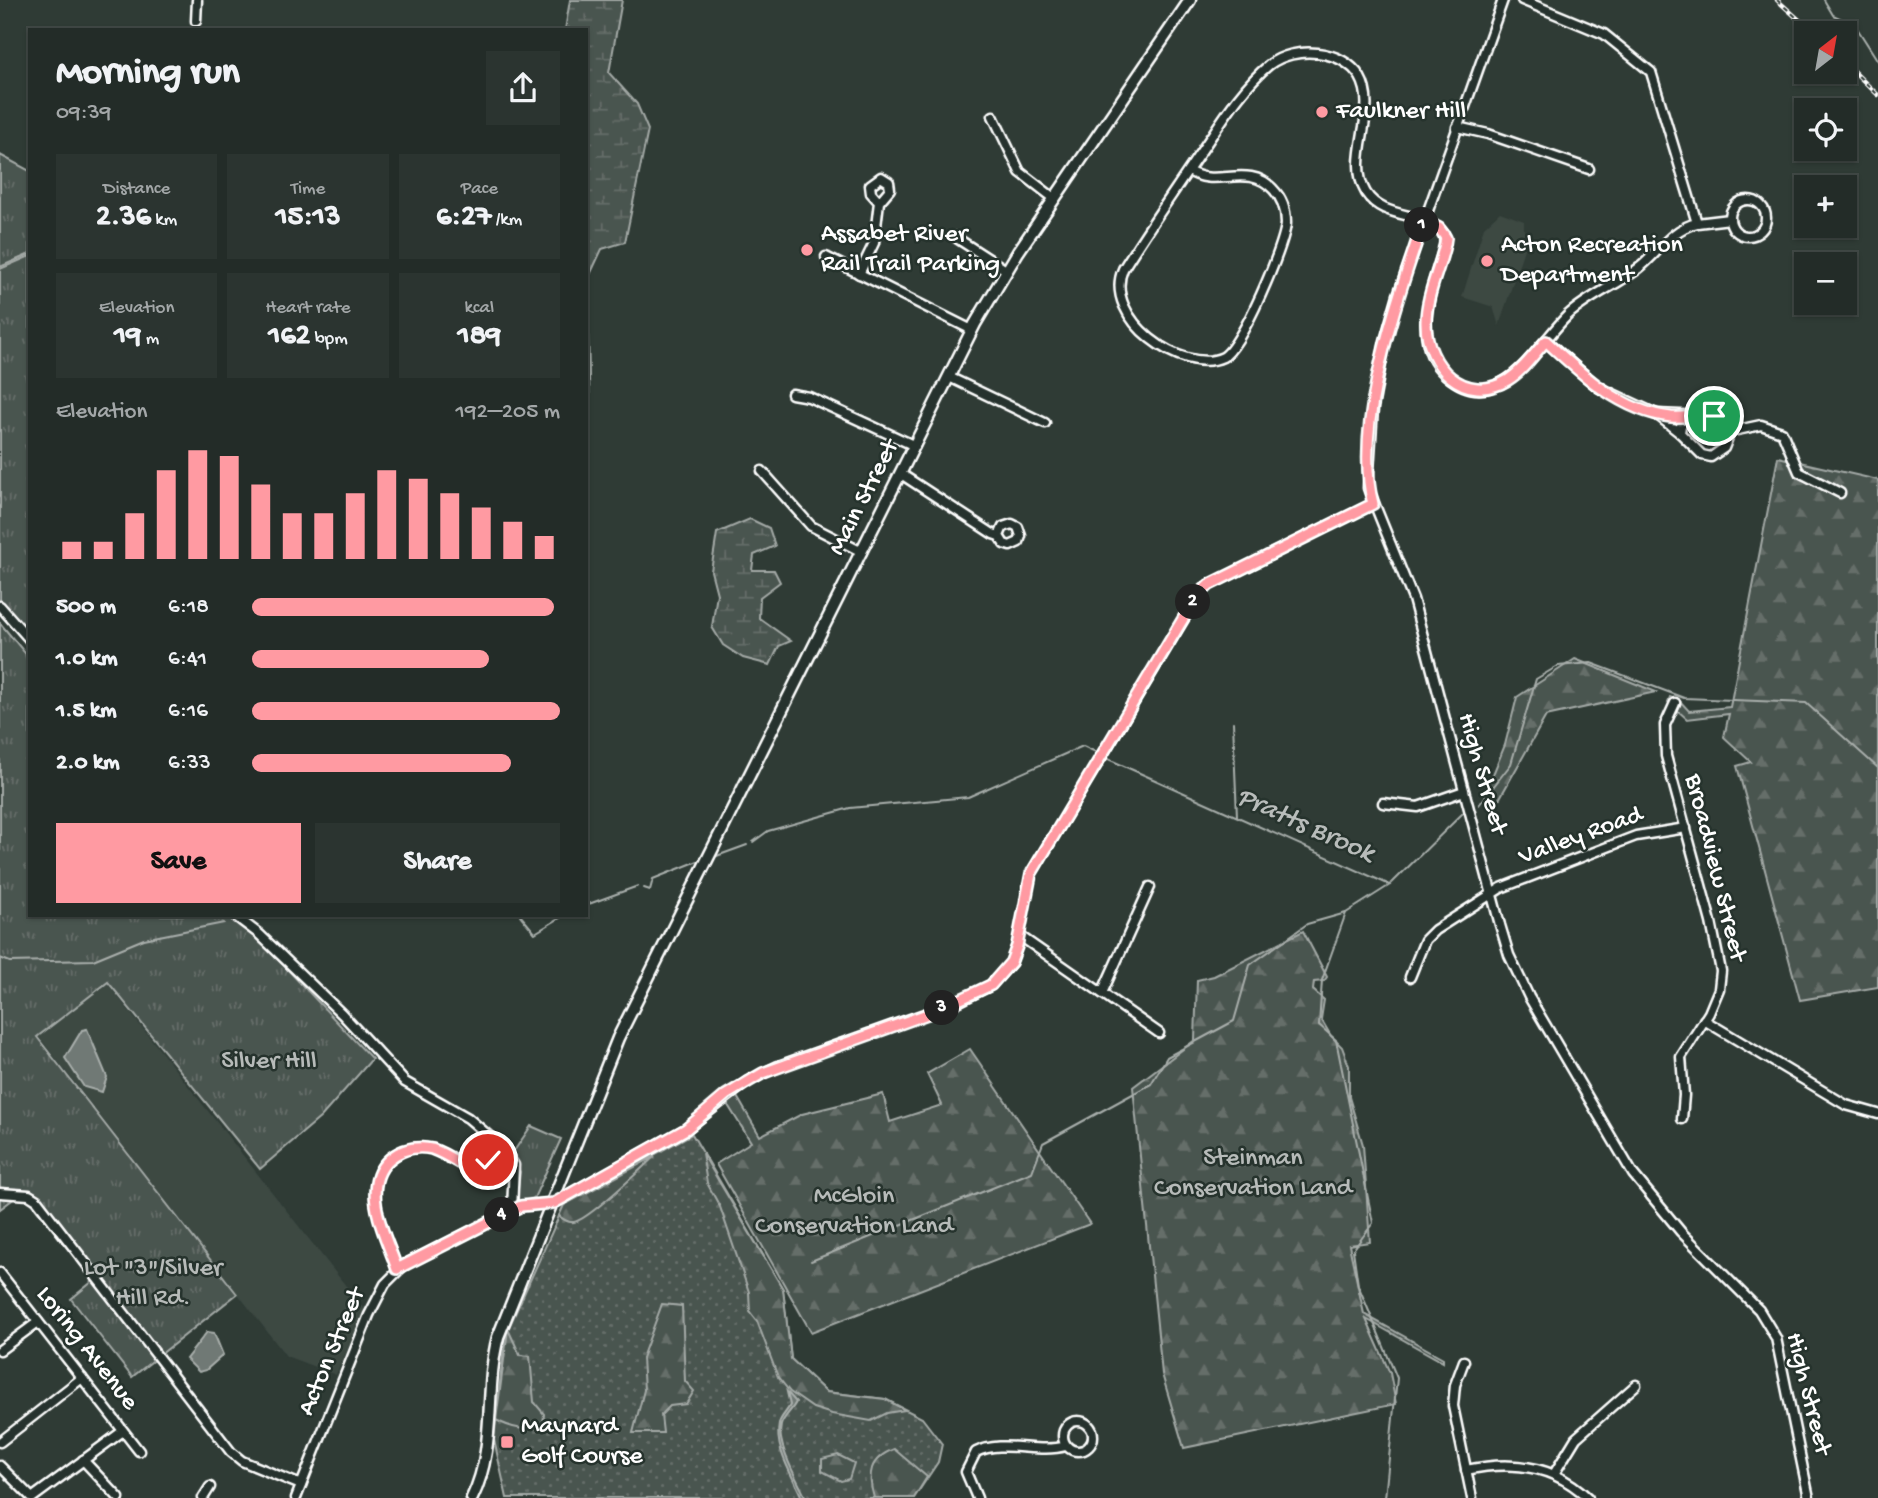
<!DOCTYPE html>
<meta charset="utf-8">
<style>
body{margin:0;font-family:"Gochi Hand",sans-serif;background:#2b3430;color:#f1f3f6;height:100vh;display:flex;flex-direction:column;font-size:26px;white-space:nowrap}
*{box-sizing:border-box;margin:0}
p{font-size:23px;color:#a3a7a8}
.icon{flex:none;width:38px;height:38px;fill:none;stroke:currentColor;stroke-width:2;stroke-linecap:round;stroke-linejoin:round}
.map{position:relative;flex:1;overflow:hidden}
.side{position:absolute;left:28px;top:28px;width:560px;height:889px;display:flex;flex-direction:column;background:#232c28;border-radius:0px;box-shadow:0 2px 5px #0004,0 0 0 2px #404845}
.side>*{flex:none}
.needle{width:46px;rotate:31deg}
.tools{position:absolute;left:1794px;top:21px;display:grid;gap:14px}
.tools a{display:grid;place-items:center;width:63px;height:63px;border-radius:0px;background:#232c28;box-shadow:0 2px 5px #0004,0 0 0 2px #404845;font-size:35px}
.pin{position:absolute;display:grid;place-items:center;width:60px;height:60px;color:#fff;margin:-30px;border:4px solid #fff;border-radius:50%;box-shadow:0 2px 7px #0007}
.km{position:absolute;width:35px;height:35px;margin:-18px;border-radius:50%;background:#222;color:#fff;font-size:19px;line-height:35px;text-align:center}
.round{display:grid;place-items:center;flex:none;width:74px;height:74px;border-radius:0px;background:#2b3430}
.overview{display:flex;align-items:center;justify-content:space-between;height:119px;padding:0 28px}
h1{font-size:38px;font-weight:800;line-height:52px}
.metrics{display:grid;grid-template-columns:repeat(3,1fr);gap:10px;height:119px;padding:7px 28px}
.metrics div{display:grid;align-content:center;border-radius:0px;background:#2b3430;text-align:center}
.metrics b{font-size:30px;font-weight:800}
.metrics small{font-size:19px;font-weight:400}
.metrics p{font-size:19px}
.chart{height:196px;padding:14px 28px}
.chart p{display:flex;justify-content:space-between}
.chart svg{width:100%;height:126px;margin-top:7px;stroke:#ff9aa2;stroke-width:6}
.primary-button{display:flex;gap:14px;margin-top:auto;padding:14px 28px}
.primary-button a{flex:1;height:80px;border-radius:0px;background:#ff9aa2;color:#111;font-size:28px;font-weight:800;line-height:80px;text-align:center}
.primary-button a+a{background:#2b3430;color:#f1f3f6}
ul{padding:0 28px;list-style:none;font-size:23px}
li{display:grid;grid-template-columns:112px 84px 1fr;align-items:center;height:52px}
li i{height:18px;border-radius:9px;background:#ff9aa2}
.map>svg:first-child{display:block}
.built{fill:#3c4842}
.grass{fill:url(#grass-dots);stroke:#a4aaa7;stroke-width:2}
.forest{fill:url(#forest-firs);stroke:#a4aaa7;stroke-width:2}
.wetland{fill:url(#wetland-marsh);stroke:#a4aaa7;stroke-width:2}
.park{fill:url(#park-tufts);stroke:#a4aaa7;stroke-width:2}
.water{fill:#707975;stroke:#a9afac;stroke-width:2}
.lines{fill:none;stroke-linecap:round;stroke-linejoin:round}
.stream{stroke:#a9afac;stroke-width:2}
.minor-casing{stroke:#fff;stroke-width:13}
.major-casing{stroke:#fff;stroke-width:15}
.minor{stroke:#26332d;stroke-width:8}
.major{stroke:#26332d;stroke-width:10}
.rail-casing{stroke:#fff;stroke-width:4.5}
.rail{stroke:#26332d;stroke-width:2;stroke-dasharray:5;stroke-linecap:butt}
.route-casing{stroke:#fff;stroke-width:14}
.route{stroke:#ff9aa2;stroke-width:9}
.poi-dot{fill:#ff9aa2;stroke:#26332d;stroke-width:2.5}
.labels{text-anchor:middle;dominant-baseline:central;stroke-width:5;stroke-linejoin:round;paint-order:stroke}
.poi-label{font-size:26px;fill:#fff;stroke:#26332d;text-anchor:start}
.street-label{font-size:26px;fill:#fff;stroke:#26332d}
.park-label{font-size:26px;fill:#b7bbb9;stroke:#26332d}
.water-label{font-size:28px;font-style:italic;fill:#b8bcba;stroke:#26332d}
</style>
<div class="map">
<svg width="1878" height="1498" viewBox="0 0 1878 1498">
<defs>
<pattern id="grass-dots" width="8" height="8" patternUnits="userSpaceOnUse" patternTransform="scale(1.75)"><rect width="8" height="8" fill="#4a544f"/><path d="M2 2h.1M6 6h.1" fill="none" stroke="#656e69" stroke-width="1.8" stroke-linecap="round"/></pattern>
<pattern id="forest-firs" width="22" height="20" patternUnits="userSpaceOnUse" patternTransform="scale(1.75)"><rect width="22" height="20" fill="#4a544f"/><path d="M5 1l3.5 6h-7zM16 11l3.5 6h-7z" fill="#656e69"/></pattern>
<pattern id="wetland-marsh" width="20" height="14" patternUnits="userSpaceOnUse" patternTransform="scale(1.75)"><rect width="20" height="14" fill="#4a544f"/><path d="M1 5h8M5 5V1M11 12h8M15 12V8" fill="none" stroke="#656e69"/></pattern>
<pattern id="park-tufts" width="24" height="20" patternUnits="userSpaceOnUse" patternTransform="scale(1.75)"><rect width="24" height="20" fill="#4a544f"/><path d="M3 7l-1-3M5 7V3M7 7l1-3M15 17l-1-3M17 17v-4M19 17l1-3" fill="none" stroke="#656e69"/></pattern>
</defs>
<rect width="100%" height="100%" fill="#2f3b35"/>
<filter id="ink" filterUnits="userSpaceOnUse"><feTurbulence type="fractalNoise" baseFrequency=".0143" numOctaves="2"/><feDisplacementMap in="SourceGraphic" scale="14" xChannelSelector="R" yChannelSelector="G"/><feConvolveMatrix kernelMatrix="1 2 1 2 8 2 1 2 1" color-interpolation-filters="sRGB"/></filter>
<g filter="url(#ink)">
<!-- built -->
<g class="built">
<polygon points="1500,212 1524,221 1524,249 1499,326 1493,307 1462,297 1484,227"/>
<polygon points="107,983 365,1310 336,1375 286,1356 39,1037"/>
</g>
<!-- grass -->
<polygon class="grass" points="692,1134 783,1289 791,1359 826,1392 885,1399 922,1418 942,1444 938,1462 914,1498 507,1498 494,1440 505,1336 564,1205"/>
<!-- forest -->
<g class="forest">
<polygon points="1778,457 1878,480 1878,987 1800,1000 1737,766 1751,762 1724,737 1729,714 1687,719 1668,702 1670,697 1680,701 1689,711 1730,707"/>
<polygon points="1575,659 1656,692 1546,716 1493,810 1485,794 1505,745 1517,697"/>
<polygon points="1303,931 1327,977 1324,981 1314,982 1313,990 1324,1000 1321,1019 1331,1036 1342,1047 1349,1066 1349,1097 1363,1145 1370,1242 1349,1245 1364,1314 1443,1358 1443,1362 1366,1319 1390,1373 1396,1404 1184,1448 1162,1374 1133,1087 1195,1040 1197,980 1214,976"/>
<polygon points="970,1049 1090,1224 811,1332 716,1164 751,1142 726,1102 736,1095 760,1136 802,1114 883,1094 890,1122 942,1105 927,1074"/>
<polygon points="702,1153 783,1289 791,1359 826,1392 885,1399 905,1410 887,1413 871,1421 832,1414 813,1408 790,1392 778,1377 757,1321 750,1312 749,1292 720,1207 707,1183"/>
<path d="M655,1156C641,1169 589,1220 574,1222C567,1223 563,1219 559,1216L564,1205Z"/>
<polygon points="662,1304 682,1306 685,1381 694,1391 686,1404 670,1406 661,1415 663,1433 633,1433 644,1390 642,1358"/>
<path d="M508,1329L520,1355L530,1356L534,1402L544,1414L543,1425C527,1433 511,1428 496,1420Z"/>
<path d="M894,1449L927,1477L914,1498H874C867,1474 869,1459 894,1449Z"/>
<polygon points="838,1455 854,1463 849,1479 841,1481 822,1471 822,1459"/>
</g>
<!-- wetland -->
<g class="wetland">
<polygon points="570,0 622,0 609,73 637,104 648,130 625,242 602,249 587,281 590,421 586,435 586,30 565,30"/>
<polygon points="750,519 769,528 775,546 754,555 752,570 774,570 780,582 760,597 759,618 791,641 779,646 770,665 743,658 723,645 712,627 717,594 711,571 717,533"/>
</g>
<!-- park -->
<g class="park">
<polygon points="0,155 30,171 30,254 0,267"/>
<polygon points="30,256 30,642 0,604 0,269"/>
<polygon points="0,623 30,659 30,915 226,915 254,934 372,1059 321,1117 260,1169 108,982 37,1037 237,1294 132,1377 71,1299 93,1281 23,1192 0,1209"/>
<polygon points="531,1126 561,1139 534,1198 521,1203 517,1198 520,1172 512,1154"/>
</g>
<!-- water -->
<g class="water">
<polygon points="87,1029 107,1077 102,1092 84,1087 65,1058 82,1030"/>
<polygon points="207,1332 214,1333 223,1355 206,1370 199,1372 186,1359"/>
<path d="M787,1392L796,1402C793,1409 783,1418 781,1425C776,1444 798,1481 806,1498H802C793,1476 774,1449 779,1424C780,1417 787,1412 790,1405Z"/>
</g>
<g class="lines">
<!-- stream -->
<g class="stream">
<polyline points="1824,0 1833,15 1855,25 1878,61"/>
<polyline points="1233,722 1237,816"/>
<polyline points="1106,758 1390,885 1466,810"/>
<polyline points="1479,805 1511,764 1536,679 1558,666 1591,663 1684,698 1806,703 1878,768"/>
<polyline points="753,842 768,831 850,808 968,797 1083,746 1098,753"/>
<polyline points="714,857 747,845"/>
<polyline points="644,888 650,890 653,879 698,861"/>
<polyline points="586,905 638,886"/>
<polyline points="520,915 535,933 565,915"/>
<polyline points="0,958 10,962 93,960 144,939 224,923"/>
<polyline points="811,1261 1032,1172 1043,1143 1151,1084 1167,1057 1234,1021 1250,965 1307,924 1346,913"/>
<polyline points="1385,1498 1397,1378 1358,1285 1353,1250 1373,1223 1336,1040 1319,1025 1322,980 1346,913 1390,885"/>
</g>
<!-- minor casing -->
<g class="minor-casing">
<g id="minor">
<polyline points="1503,0 1398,295 1385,341 1373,408 1368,488 1413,599 1500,925 1509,955 1529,997 1633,1174 1681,1232 1759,1310 1776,1338 1809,1498"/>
<polyline points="196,21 197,0"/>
<polyline points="993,116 1020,172 1055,199"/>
<polyline points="1457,127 1488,134 1589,169"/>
<path d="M1189,171C1215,189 1248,162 1273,189C1282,198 1286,211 1286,223C1285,245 1241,348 1223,357C1183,376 1102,318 1123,269C1147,230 1174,192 1200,153C1220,124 1241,88 1269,65C1294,45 1343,49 1360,77C1380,111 1345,158 1366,193C1384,221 1426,210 1444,234L1445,244C1434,282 1408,343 1446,375C1499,420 1536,346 1568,315C1589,296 1617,285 1639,268C1659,252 1671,229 1697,223L1651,72L1604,34L1522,0"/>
<circle cx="1748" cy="218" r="18"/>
<polyline points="1697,223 1730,219"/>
<polyline points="955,237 1006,270"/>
<polyline points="826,257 972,330"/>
<polyline points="859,274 874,243 879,202 871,193 870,185 881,177 889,182 890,189 879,202"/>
<polyline points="1546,341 1598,387 1656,414 1680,433"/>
<polyline points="949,377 1045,423"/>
<polyline points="792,394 809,397 915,446"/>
<polyline points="1656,414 1706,416 1721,419 1729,435 1724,448 1711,457 1702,455 1680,433 1681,425 1689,417"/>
<polyline points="1728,432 1761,425 1782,432 1799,472 1840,493"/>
<polyline points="762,471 811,526 862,552"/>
<polyline points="901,474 993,534 999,536 1003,527 1012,524 1018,527 1021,536 1019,542 1010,546 1004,544 999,536"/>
<polyline points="0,606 30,640"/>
<polyline points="1675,703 1665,725 1666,756 1711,922 1721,971 1719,989 1709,1013 1681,1057 1684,1095 1682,1119"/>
<polyline points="1383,803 1418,807 1464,791"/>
<polyline points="234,915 259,934 342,1014 405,1082 468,1118 503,1148 514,1165 512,1210"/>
<polyline points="1020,936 1159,1033"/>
<polyline points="1410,977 1425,940 1435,930 1501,888 1636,836 1686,828"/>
<polyline points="1102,993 1150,887"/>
<polyline points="1704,1020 1846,1105 1878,1114"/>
<polyline points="0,1193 29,1195 37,1200 231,1452 242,1461 301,1485"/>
<path d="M397,1269C386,1235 355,1181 395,1155C406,1148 420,1146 432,1149C447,1154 461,1165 475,1172L487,1166L486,1154L477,1150L467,1157L468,1167"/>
<polyline points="0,1273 139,1451"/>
<polyline points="0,1350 38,1322"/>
<polyline points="1464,1361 1455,1385 1453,1406 1472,1498"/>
<circle cx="1078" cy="1436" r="15"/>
<polyline points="0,1442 82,1378"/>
<polyline points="83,1460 119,1498"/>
<polyline points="0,1466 32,1498"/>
<path d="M1466,1470C1511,1460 1554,1465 1588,1498"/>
<polyline points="1554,1474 1576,1438 1636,1385"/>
<polyline points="32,1498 123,1431"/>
<polyline points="203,1498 210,1487"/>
<polyline points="296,1498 369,1315 385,1284 404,1265 521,1206 554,1203 686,1129 748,1081 778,1066 958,1002 991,985 1011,963 1017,946 1031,874 1197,597 1209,585 1373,504"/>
<path d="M977,1498L966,1472L976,1452C1003,1439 1037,1454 1066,1446"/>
</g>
</g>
<!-- major casing -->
<g class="major-casing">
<path id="major" d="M472,1498C497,1447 484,1391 498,1337L618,1038L975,324L1018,252L1190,0"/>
</g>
<!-- minor -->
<use href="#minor" class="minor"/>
<!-- major -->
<use href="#major" class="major"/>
<!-- rail casing -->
<g class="rail-casing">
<g id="rail">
<polyline points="1777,0 1814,33"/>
<polyline points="1844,62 1878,95"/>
</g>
</g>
<!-- rail -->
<use href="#rail" class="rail"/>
</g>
</g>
<g class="lines" filter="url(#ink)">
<!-- route casing -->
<g class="route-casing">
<path id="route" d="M488,1160L485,1168L475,1172C461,1165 447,1154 432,1149C420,1146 406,1148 395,1155C355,1181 386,1236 397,1269L521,1206L554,1203L686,1129L726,1095L763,1073L933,1012L991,985L1011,962L1017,946L1031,874L1196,597L1209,585L1373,504C1352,423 1398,300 1423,222L1439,228L1446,238C1442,266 1426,293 1426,322C1426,366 1465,406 1508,380C1523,371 1534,354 1546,341C1580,373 1621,412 1671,417C1685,418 1700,415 1714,416"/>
</g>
<!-- route -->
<use href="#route" class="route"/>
</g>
<!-- markers -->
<g class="poi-dot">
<circle cx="1322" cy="112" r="7"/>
<circle cx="807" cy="250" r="7"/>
<circle cx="1487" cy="261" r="7"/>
<rect x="500" y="1435" width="14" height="14" rx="3.5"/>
</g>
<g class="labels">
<!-- poi labels -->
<g class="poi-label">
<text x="1336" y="112">Faulkner Hill</text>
<text x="821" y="235">Assabet River<tspan x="821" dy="30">Rail Trail Parking</tspan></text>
<text x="1501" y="246">Acton Recreation<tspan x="1501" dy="30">Department</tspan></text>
<text x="521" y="1427">Maynard<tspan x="521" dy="30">Golf Course</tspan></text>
</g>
<!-- street labels -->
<g class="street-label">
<text transform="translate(865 498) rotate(-63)">Main Street</text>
<text transform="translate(1481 774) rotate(74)">High Street</text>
<text transform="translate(1581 837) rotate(-20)">Valley Road</text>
<text transform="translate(1714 868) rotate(76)">Broadview Street</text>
<text transform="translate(86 1349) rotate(52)">Loring Avenue</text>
<text transform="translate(333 1352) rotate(-67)">Acton Street</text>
<text transform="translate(1807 1394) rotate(76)">High Street</text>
</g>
<!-- park labels -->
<g class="park-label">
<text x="269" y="1062">Silver Hill</text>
<text x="1253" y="1159">Steinman<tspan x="1253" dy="30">Conservation Land</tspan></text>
<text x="854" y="1197">McGloin<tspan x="854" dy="30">Conservation Land</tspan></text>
<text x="153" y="1269">Lot "3"/Silver<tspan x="153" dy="30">Hill Rd.</tspan></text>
</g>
<!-- water labels -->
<g class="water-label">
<text transform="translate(1305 826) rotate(24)">Pratts Brook</text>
</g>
</g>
</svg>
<div class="tools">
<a><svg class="needle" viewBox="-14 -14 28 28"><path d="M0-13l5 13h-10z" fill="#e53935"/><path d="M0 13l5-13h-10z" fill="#a3a7a8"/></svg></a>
<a><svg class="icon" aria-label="locate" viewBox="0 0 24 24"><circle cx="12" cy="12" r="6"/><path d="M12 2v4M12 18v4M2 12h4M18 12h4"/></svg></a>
<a>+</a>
<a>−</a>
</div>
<div class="pin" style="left:1714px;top:416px;background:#1e9e55"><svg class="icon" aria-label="arrive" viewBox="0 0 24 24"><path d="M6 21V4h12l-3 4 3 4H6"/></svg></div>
<div class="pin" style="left:488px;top:1160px;background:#d93025"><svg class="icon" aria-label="check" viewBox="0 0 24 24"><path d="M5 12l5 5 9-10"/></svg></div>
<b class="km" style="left:1422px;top:225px">1</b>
<b class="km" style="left:1193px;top:602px">2</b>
<b class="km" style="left:942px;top:1008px">3</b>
<b class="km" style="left:502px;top:1215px">4</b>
<section class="side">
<div class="overview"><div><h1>Morning run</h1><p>09:39</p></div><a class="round"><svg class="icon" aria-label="share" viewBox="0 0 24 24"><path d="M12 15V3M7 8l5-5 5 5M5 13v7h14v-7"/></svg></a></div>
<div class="metrics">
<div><p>Distance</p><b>2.36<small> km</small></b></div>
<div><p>Time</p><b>15:13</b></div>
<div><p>Pace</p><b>6:27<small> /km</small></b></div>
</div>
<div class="metrics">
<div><p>Elevation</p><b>19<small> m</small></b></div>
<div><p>Heart rate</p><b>162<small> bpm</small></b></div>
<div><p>kcal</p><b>189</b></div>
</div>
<div class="chart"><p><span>Elevation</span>192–205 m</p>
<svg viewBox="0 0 160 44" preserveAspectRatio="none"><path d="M5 44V38M15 44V38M25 44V28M35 44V13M45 44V6M55 44V8M65 44V18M75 44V28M85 44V28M95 44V21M105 44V13M115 44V16M125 44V21M135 44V26M145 44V31M155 44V36"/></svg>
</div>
<ul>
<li><b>500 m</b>6:18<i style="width:98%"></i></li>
<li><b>1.0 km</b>6:41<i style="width:77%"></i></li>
<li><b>1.5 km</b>6:16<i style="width:100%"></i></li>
<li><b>2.0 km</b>6:33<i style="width:84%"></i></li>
</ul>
<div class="primary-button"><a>Save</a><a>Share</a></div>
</section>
</div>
